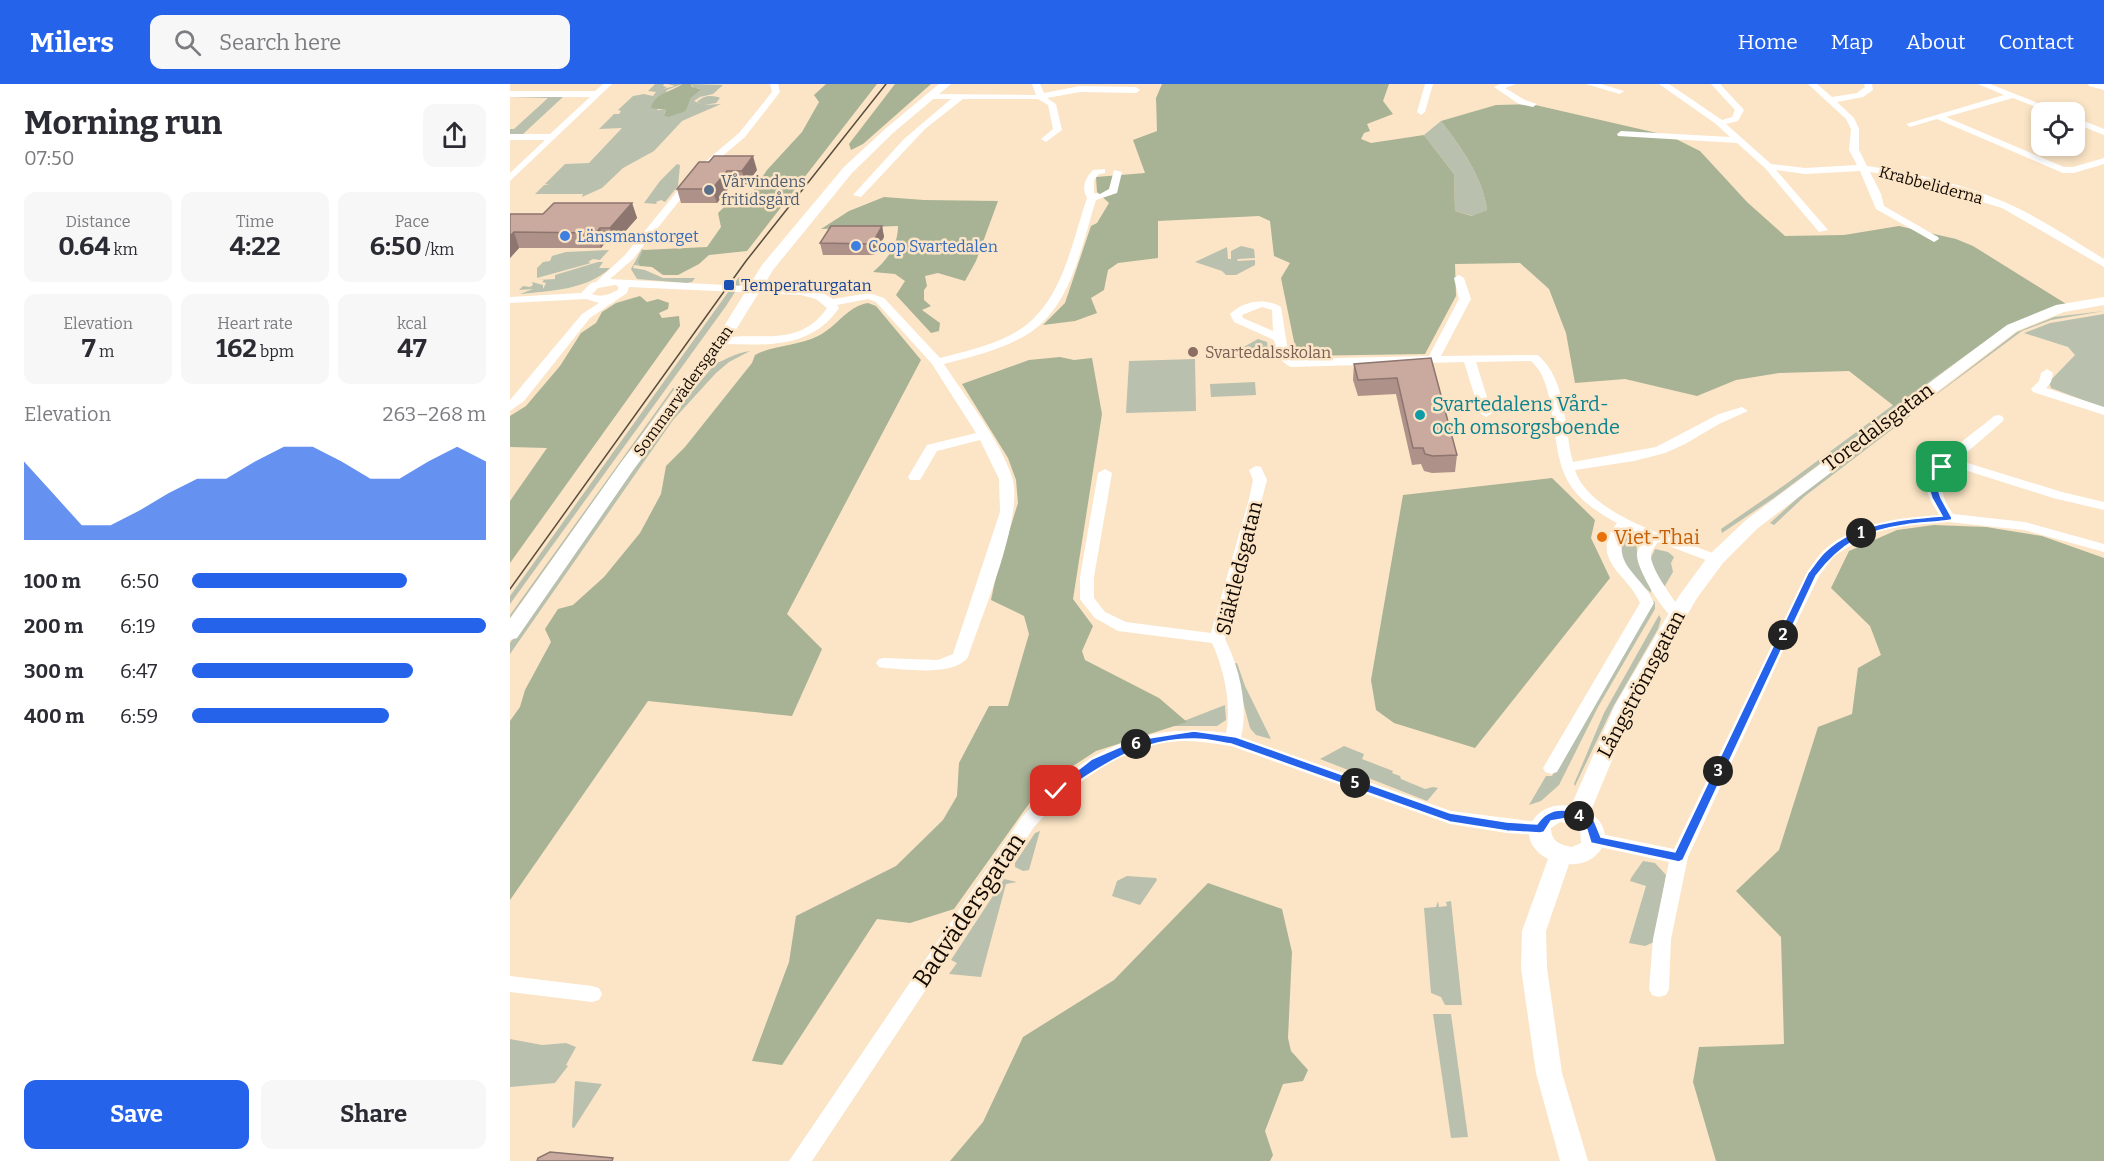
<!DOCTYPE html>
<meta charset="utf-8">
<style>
body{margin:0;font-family:Bitter,serif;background:#f7f7f7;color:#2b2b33;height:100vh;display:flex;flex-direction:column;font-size:22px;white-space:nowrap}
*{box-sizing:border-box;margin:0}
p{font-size:20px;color:#7c7c81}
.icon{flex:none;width:33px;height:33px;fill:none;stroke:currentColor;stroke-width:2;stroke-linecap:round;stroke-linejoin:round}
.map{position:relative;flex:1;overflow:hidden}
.drawer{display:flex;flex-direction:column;background:#fff;width:510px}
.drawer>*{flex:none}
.buttons{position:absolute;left:1521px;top:18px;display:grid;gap:12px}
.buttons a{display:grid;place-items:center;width:54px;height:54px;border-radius:12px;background:#fff;box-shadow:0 3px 9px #0003;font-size:30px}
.pin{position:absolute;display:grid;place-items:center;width:51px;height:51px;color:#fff;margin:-26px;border-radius:12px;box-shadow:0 3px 9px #0006}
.km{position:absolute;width:30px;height:30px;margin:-15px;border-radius:50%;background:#222;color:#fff;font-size:16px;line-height:30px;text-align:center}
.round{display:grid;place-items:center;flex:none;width:63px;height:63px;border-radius:12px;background:#f7f7f7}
.summary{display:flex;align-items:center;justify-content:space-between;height:102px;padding:0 24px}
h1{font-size:33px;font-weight:700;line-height:45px}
.figures{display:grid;grid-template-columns:repeat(3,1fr);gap:9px;height:102px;padding:6px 24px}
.figures div{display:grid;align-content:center;border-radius:12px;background:#f7f7f7;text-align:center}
.figures b{font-size:26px;font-weight:700}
.figures small{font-size:16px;font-weight:400}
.figures p{font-size:16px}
.chart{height:168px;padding:12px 24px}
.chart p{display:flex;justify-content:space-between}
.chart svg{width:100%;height:108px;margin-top:6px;fill:#2563eb;opacity:.7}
.cta{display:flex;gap:12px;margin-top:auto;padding:12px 24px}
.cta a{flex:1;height:69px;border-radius:12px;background:#2563eb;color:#fff;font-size:24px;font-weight:700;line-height:69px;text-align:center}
.cta a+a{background:#f7f7f7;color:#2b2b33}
ul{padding:0 24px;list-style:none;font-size:20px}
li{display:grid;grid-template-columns:96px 72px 1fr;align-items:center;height:45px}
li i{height:15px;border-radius:8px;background:#2563eb}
header{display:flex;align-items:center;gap:36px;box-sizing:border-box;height:84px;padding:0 30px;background:#2563eb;color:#fff}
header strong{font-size:28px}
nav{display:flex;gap:33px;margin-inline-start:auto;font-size:21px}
.search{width:420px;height:54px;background:#f7f7f7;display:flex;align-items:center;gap:15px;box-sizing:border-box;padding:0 21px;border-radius:12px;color:#7c7c81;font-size:22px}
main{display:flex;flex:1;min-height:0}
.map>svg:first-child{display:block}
.green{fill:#b9c0ad}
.forest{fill:#a8b295}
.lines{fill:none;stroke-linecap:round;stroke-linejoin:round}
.minor{fill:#fff;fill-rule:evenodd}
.tertiary{fill:#fff;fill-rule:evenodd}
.tram{stroke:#594d3e;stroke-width:1.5}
.wall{fill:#ae9188}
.shaded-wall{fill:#8d766f}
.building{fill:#caa99e;stroke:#8d766f;stroke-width:1.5}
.route{fill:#2563eb;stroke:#fff;stroke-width:1.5}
.service-dot{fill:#5c6f8a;stroke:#fbe5c6;stroke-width:2}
.shop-dot{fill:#3f7fe0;stroke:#fbe5c6;stroke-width:2}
.transit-dot{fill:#1a4fb4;stroke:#fbe5c6;stroke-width:2}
.education-dot{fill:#8d6e63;stroke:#fbe5c6;stroke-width:2}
.culture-dot{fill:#0f9aa8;stroke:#fbe5c6;stroke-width:2}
.food-dot{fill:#e8710a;stroke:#fbe5c6;stroke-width:2}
.labels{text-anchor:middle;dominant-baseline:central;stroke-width:5;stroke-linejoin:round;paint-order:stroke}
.far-service-label{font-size:16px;fill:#4e5e75;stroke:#fbe5c6;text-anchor:start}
.far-street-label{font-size:16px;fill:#120a02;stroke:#fbe5c6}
.far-shop-label{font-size:16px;fill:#366cbe;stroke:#fbe5c6;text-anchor:start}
.far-transit-label{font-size:16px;fill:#164399;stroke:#fbe5c6;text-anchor:start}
.far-education-label{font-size:16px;fill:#785e54;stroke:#fbe5c6;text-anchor:start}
.culture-label{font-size:20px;fill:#0d838f;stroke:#fbe5c6;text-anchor:start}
.street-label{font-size:20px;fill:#120a02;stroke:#fbe5c6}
.food-label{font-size:20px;fill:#c56008;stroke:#fbe5c6;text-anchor:start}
.near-street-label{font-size:24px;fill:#120a02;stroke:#fbe5c6}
</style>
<header>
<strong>Milers</strong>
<div class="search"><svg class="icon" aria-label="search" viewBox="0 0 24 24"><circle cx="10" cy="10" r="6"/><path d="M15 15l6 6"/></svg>Search here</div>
<nav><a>Home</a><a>Map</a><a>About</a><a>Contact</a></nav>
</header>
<main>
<section class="drawer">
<div class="summary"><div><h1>Morning run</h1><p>07:50</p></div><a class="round"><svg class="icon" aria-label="share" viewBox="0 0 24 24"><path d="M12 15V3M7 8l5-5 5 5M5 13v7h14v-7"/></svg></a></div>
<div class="figures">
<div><p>Distance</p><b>0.64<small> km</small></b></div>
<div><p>Time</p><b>4:22</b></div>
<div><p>Pace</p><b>6:50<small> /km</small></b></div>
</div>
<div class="figures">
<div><p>Elevation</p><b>7<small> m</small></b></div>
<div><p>Heart rate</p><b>162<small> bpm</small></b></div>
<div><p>kcal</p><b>47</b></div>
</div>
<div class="chart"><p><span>Elevation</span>263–268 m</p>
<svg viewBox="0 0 160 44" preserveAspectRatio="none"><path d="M0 44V12L10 25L20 38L30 38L40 32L50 25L60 19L70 19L80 12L90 6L100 6L110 12L120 19L130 19L140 12L150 6L160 12V44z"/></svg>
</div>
<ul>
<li><b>100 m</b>6:50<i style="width:73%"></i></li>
<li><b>200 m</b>6:19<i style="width:100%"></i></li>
<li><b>300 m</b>6:47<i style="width:75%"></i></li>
<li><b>400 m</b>6:59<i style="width:67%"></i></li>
</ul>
<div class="cta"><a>Save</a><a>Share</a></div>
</section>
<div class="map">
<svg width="1594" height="1077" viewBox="0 0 1594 1077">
<rect width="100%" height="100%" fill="#fbe5c6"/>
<!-- green -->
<g class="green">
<path d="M145,0H154L153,2L157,3L153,5L165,2L158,0H172L157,6L147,26H156L154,30L176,27L181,14L190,4H184L181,0L213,1L203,10L190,13L184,17L193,21L187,18C194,11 202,11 210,14L206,19L194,21L211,20L172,37L144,67L113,84L92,104L72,113L73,110H25L34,101L40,100H35L55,80L79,79L112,44L89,45L104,30H109L111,27L108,26L123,12L134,10L143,12L146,8L138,7Z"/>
<polygon points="0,10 54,12 13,50 0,52 0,45 4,45 38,14 0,13"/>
<path d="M931,37C951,63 973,93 977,126L963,132L945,127L944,90L914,51Z"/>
<polygon points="167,80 170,81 168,102 155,118 151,116 146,118 147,120 134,119 150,97"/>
<polygon points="731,162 744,165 745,174 728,175 727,177 745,176 745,181 726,191 716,191 712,187 685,178 717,163 718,175 721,175 721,167"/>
<polygon points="132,165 134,166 132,182 124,181 123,184 135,186 153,194 185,194 182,198 176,199 127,195 121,185"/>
<polygon points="99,166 90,176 83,175 78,178 81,179 27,194 27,184 33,178 40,177 42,172 56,168"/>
<path d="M88,178H93L89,184H100C77,206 39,207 10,210L23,205L9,206L13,202L20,203L23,201L22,198L33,201V205L36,199L32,198L34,196H28L45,195V191Z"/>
<polygon points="229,193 234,194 216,222 0,520 0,512"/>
<polygon points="1594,227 1541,236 1512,247 1404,327 1507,248 1544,233"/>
<polygon points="1594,230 1594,324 1541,304 1539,298 1565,271 1558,263 1514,249 1540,239"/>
<polygon points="1482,248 1486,249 1264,414 1212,449 1211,445 1276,400"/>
<polygon points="748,255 757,258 759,273 721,273 721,270"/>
<path d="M240,267L219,278L206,289L163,336L0,570V559L157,337L205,280C217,275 225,269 240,267Z"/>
<polygon points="685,275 686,327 616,329 619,277"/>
<polygon points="745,298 746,311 701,313 700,300"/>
<polygon points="163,304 165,304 0,534 0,531"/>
<polygon points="1397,330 1401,331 1295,412 1264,441 1260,439 1292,410"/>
<polygon points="1115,450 1126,457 1128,478 1141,505 1141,509 1114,485 1109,466"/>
<polygon points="1145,465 1158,468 1164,473 1161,479 1163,488 1153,505 1140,476"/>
<polygon points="1142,516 1145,518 1145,525 1088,623 1049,701 1031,717 1019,721 1036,692 1042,692"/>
<polygon points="1149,531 1151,535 1148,545 1103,623 1065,702 1064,700 1094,629"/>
<polygon points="727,579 735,602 761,655 746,651 740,644 723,580"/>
<polygon points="715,621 716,636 707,642 661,642"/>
<polygon points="834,662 854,670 852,675 883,687 882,689 890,692 891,695 915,705 923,703 928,704 917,717 810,675"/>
<polygon points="530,747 519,786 513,787 505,783 505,779 525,749"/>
<polygon points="1133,777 1145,779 1156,791 1144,858 1135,862 1119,859 1136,802 1120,797 1121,794"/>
<polygon points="617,792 646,794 647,796 630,821 602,812 607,797"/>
<polygon points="494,795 507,798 496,800 471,893 439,890 447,879 441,876"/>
<polygon points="928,817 929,823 937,822 936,818 941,817 952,921 935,921 931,913 921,909 914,824 926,823"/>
<polygon points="923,930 941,930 958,1053 941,1054"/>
<polygon points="0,955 32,961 56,959 66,963 56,981 58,982 45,999 0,1003"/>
<polygon points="65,997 92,1000 64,1044 62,1043"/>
</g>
<!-- forest -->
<g class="forest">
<path d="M172,0H181L182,3L191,5L181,14L176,27L158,33L154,31L156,26L141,24C145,8 162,8 172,0Z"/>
<polygon points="316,0 367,0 237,167 199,171 189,180 168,191 153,191 142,183 130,182 128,178 133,166 197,163 211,143 208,129 214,123 241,110 257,86 292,48 309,18 304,11"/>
<polygon points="385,0 421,0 353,60 341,66 339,60"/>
<path d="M652,0H879L873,17L883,30L857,40L860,47L854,49L851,55L861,59L914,51L944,90L945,127L962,132L977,126C973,93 951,63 931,37L986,21L1021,20L1160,52L1190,67L1237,118L1275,152L1334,151L1389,142L1446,155L1463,162L1558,221L1491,246L1384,322L1339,287L1269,289L1226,296L1187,312L1115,295L1065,299L1056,249L1039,205L1010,179L945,180L946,212L915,270L787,272L771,194L780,179L764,172L760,137L749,132L648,137V174L608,179L598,186L594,206L581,214L587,229L565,237L533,241L555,219L581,142L587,139L599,119L587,108L586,93L635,89L623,56L647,47L646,14Z"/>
<path d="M374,113L414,116L488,117L466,177L455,197L428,189L415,192L417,202L414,206V216L421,222L412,226L430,239L429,247L421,249L386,211L395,197L385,190L363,188C377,176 388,162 388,142L311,145L339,127Z"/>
<polygon points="130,212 137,218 148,215 159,219 158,225 149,229 152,234 169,232 170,242 0,479 0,417 37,364 0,363 0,332 16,322 50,282 71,249 86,239 92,228 106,219"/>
<path d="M358,219L366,222L411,276L277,530L312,565L282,632L138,617L0,816V637L10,623L15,606L41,558L35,545L48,525L63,521L94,493L130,449L151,410L156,382L175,363L242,279L245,271C264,261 288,262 308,252C327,243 337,222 358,219Z"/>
<polygon points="550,273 564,276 582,274 592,330 563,515 583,542 572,567 575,576 649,614 677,638 586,667 531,703 444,825 400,839 367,835 272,981 242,977 279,878 286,832 386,782 433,736 447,712 449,679 479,622 498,622 519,550 514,532 481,516 488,483 508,419 506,396 498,374 452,300 519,276"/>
<polygon points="1042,394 1085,436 1081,454 1100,494 965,664 884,639 866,626 861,596 893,411"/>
<polygon points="1424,441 1476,443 1532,452 1594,474 1594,1077 1206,1077 1183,998 1189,963 1274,960 1271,853 1226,807 1269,766 1308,643 1342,630 1348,584 1371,571 1360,542 1321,504 1339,467 1387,446"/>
<polygon points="698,799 772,825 782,868 778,954 781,967 798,986 793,997 773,1000 755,1047 763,1071 760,1077 440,1077 473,1038 513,953 604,896"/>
</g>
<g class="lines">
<!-- minor -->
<g class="minor">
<polygon points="93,0 102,0 0,97 0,89 35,56 0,56 0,50 40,50 80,13 0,13 0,7 85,7"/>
<path d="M260,0H268L270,8L235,53L189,92L123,175L100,195L291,205L314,210L323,215L359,209L374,214L430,274C462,265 502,258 526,232C555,202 564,152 577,114C571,103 575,95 583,86L595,85V89L589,90L584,96V109L590,110L599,105L604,86L612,88L607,109L586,116C572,160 562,220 521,248C495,265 464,272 434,280C457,316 488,352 502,393C515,431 471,533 458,573C443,593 396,585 374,584L369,583L366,579L369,575L374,574L428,576L443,570L490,428L489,395L470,356L427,367L410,396H400L398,393L417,361L466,349L422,280L366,218L358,215L327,221L329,224C301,265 257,261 212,260L208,259V255C248,246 288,266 317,224L306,215L291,211L119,203L117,209L80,234L14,317L0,327V316L72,230L89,219L76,215L0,219V213L71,209L81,199L86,198L115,171L183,88L229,49L262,8ZM105,201L108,202V206C100,210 91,214 82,210L88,204Z"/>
<polygon points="522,0 530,0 534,9 570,2 626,3 630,6 626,9 570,8 537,14 546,20 552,46 536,58 531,55 543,45 538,21 528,15 453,15 415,45 351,113 343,111 394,55 441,15 422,15 419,14 419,10 521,11 526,11"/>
<polygon points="915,0 923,0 915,28 911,31 907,28"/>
<polygon points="990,0 1006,0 995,4 1015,16 1027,20 1023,23 1009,20 984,3"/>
<polygon points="1076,0 1091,0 1114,7 1110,10"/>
<path d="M1149,0H1159L1212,36L1222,33L1225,26L1201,0H1210L1234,26L1228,37L1216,40L1261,80L1295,84L1347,81L1339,66L1341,45L1336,35L1298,0H1307L1322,13L1347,9L1355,3L1354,0H1362L1363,6L1353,13L1327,18L1344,34L1349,45V66L1357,82C1402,88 1457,101 1499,120C1532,135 1563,156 1594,175V183L1492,124L1386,92L1360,88L1371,110L1374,122L1428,153L1429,155L1424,158L1366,125L1350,87L1295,90L1266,86L1318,146L1309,148L1255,84L1227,59L1108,52L1107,50L1111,47L1220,53L1206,40Z"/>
<polygon points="1468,0 1480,0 1550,28 1539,28 1503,14 1436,33 1554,83 1563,83 1594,74 1594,80 1564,89 1553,89 1427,35 1400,43 1396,40 1494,11"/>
<polygon points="1564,33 1594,45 1594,51 1564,39"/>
<path d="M949,191L954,194L961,215L931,272L1028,271C1058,298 1053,342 1063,378L1146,363L1209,330L1232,323L1238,327L1209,340L1175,360L1155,369L1124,377L1065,386C1079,432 1170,456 1211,472L1213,475L1211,478H1201L1148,458C1146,461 1142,466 1141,470C1139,485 1167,519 1175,532L1168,537C1155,533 1125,483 1127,469C1128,464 1134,458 1137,453L1118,444L1116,446C1100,482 1132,490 1144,519L1047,688L1041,690L1035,688L1033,684L1130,519C1118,490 1078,476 1107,439C1045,405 1051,382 1040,318C1037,302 1033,288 1021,277L966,278L982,329L976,333L970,329L954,278L781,283C770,279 766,266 764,256L724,238L720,230C733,217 755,213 771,223L777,261L784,275L919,272L949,215L944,194ZM752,223L762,226L763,247L733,234L732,231Z"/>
<polygon points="1537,285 1543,289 1541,298 1536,304 1594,323 1594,331 1523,308 1521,305 1529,297 1531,289"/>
<path d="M1488,331L1492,332L1494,335L1492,338L1448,376L1552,408L1594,418V426L1543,414L1442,382C1427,400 1431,412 1443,430L1515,438L1594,460V468L1514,446L1438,438L1394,442L1369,447L1354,453L1324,472L1309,492L1277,558L1178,773L1161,855L1159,905L1156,911L1149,913L1142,911L1139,905L1143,855L1159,778L1080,761L1077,756L1080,751L1086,749L1164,765L1297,488C1302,481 1308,472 1314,466C1346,438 1389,434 1429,431C1425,423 1418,414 1417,405C1417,379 1466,348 1484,332Z"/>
<path d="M746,382L751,383L757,396L715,555C729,583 739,622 731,653L941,727L1036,739L1039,744L1036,749L1030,751L997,749L940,740L721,662C700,659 681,655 660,658C605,665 560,703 524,743L302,1077H279L512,733C570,670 628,637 716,649C722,621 714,585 702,559L608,547L585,534L572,518L570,515V493L588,389L595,385L602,389L584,493V514L595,528L616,538L701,549L739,415L743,396L739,386Z"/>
<polygon points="0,892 82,902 89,904 92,910 89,916 82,918 0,908"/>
</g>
<!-- tertiary -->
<g class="tertiary">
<polygon points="429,0 441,0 383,49 342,89 263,186 217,260 124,385 7,554 0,556 0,535 112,377 206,255 252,181 334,83 375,45"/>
<polygon points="1578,0 1594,0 1594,6 1579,2"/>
<path d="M1594,213V221L1554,228L1507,247L1248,444L1213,479L1187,514L1125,621L1080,729C1110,748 1090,783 1059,780L1036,847L1037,884L1052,989L1078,1077H1050L1026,989L1011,884L1012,847L1038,775C1000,755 1025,715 1061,722L1105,621L1169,512L1199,471L1236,436L1497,241L1546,221ZM1050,738L1061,740L1070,745L1071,759L1062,763C1051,761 1041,758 1041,744Z"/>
</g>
<!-- tram -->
<polyline class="tram" points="0,505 236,177 376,0"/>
</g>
<!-- wall -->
<g class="wall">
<polygon points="189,78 247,86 236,101 221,101 207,119 171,119 167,105"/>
<polygon points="122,119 127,134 105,159 95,159 91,164 9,164 0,174 0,130 33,130"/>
<polygon points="372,142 374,153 364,171 313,171 310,159"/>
<polygon points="921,274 947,371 945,388 922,389 914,387 911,380 902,381 886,310 848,312 843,296 844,280"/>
</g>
<!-- shaded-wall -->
<g class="shaded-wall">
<polygon points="243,72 247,86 236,101 232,87"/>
<polygon points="217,87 221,101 207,119 202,105"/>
<polygon points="122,119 127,134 105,159 100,144"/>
<polygon points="372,142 374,153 364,171 362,160"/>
<polygon points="90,144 95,159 91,164 86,149"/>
<polygon points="4,148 9,164 0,174 0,152"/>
</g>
<!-- building -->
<g class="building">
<polygon points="204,72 243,72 232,87 217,87 202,105 167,105 189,78 199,78"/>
<polygon points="44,119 122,119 100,144 90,144 86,149 4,148 0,152 0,130 33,130"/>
<polygon points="321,142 372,142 362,160 310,159"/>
<polygon points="921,274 947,371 923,372 915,370 913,364 903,364 887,294 848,296 844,280"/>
<polygon points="40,1068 103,1074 102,1077 27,1077 28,1074"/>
</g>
<!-- route -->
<path class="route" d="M1429,381L1437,383L1427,402L1431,414L1442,434L1441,436C1426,439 1410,438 1395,441C1354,447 1331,459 1306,492L1173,776L1169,778L1081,759L1076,743L1058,734L1041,737L1034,748L1030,749L997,747L940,738L721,660C709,658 697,655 685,655C632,654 591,681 550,710H542L541,707L582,675L626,656L684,647L726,653L940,729L997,738L1027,740C1042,718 1063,726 1084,736L1091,753L1165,768L1298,489C1304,482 1309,473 1316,467C1346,439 1393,435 1432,432L1422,414L1418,402Z"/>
<!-- markers -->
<circle class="service-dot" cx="199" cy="106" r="6"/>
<g class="shop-dot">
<circle cx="55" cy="152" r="6"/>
<circle cx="346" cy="162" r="6"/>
</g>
<rect class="transit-dot" x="213" y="195" width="12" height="12" rx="3"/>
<circle class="education-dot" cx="683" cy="268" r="6"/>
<circle class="culture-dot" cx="910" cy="331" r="6"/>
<circle class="food-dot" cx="1092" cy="453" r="6"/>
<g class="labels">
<!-- far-service labels -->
<g class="far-service-label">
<text x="211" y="97">Vårvindens<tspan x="211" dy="18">fritidsgård</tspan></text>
</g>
<!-- far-street labels -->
<g class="far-street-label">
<text transform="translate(1421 101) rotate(15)">Krabbeliderna</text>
<text transform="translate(173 307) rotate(-54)">Sommarvädersgatan</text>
</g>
<!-- far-shop labels -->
<g class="far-shop-label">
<text x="67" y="152">Länsmanstorget</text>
<text x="358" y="162">Coop Svartedalen</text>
</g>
<!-- far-transit labels -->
<g class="far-transit-label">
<text x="231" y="201">Temperaturgatan</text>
</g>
<!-- far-education labels -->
<g class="far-education-label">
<text x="695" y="268">Svartedalsskolan</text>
</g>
<!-- culture labels -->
<g class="culture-label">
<text x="922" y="320">Svartedalens Vård-<tspan x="922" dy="23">och omsorgsboende</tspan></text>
</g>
<!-- street labels -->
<g class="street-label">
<text transform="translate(1368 343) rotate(-37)">Toredalsgatan</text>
<text transform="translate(729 484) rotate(-76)">Släktledsgatan</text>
<text transform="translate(1131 600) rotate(-62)">Långströmsgatan</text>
</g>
<!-- food labels -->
<g class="food-label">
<text x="1104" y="453">Viet-Thai</text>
</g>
<!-- near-street labels -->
<g class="near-street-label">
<text transform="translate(459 826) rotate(-56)">Badvädersgatan</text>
</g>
</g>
</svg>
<div class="buttons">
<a><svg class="icon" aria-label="locate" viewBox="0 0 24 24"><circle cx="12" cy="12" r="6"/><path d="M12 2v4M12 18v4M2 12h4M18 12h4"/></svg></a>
</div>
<div class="pin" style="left:1432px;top:383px;background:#1e9e55"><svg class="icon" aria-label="arrive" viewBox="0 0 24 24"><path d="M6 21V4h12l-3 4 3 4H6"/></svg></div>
<div class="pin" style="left:546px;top:707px;background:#d93025"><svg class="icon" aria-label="check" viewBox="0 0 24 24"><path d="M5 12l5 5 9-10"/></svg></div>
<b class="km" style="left:1351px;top:449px">1</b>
<b class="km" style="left:1273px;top:551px">2</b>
<b class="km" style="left:1208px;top:687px">3</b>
<b class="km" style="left:1069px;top:732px">4</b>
<b class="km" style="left:845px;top:699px">5</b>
<b class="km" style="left:626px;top:660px">6</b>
</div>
</main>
